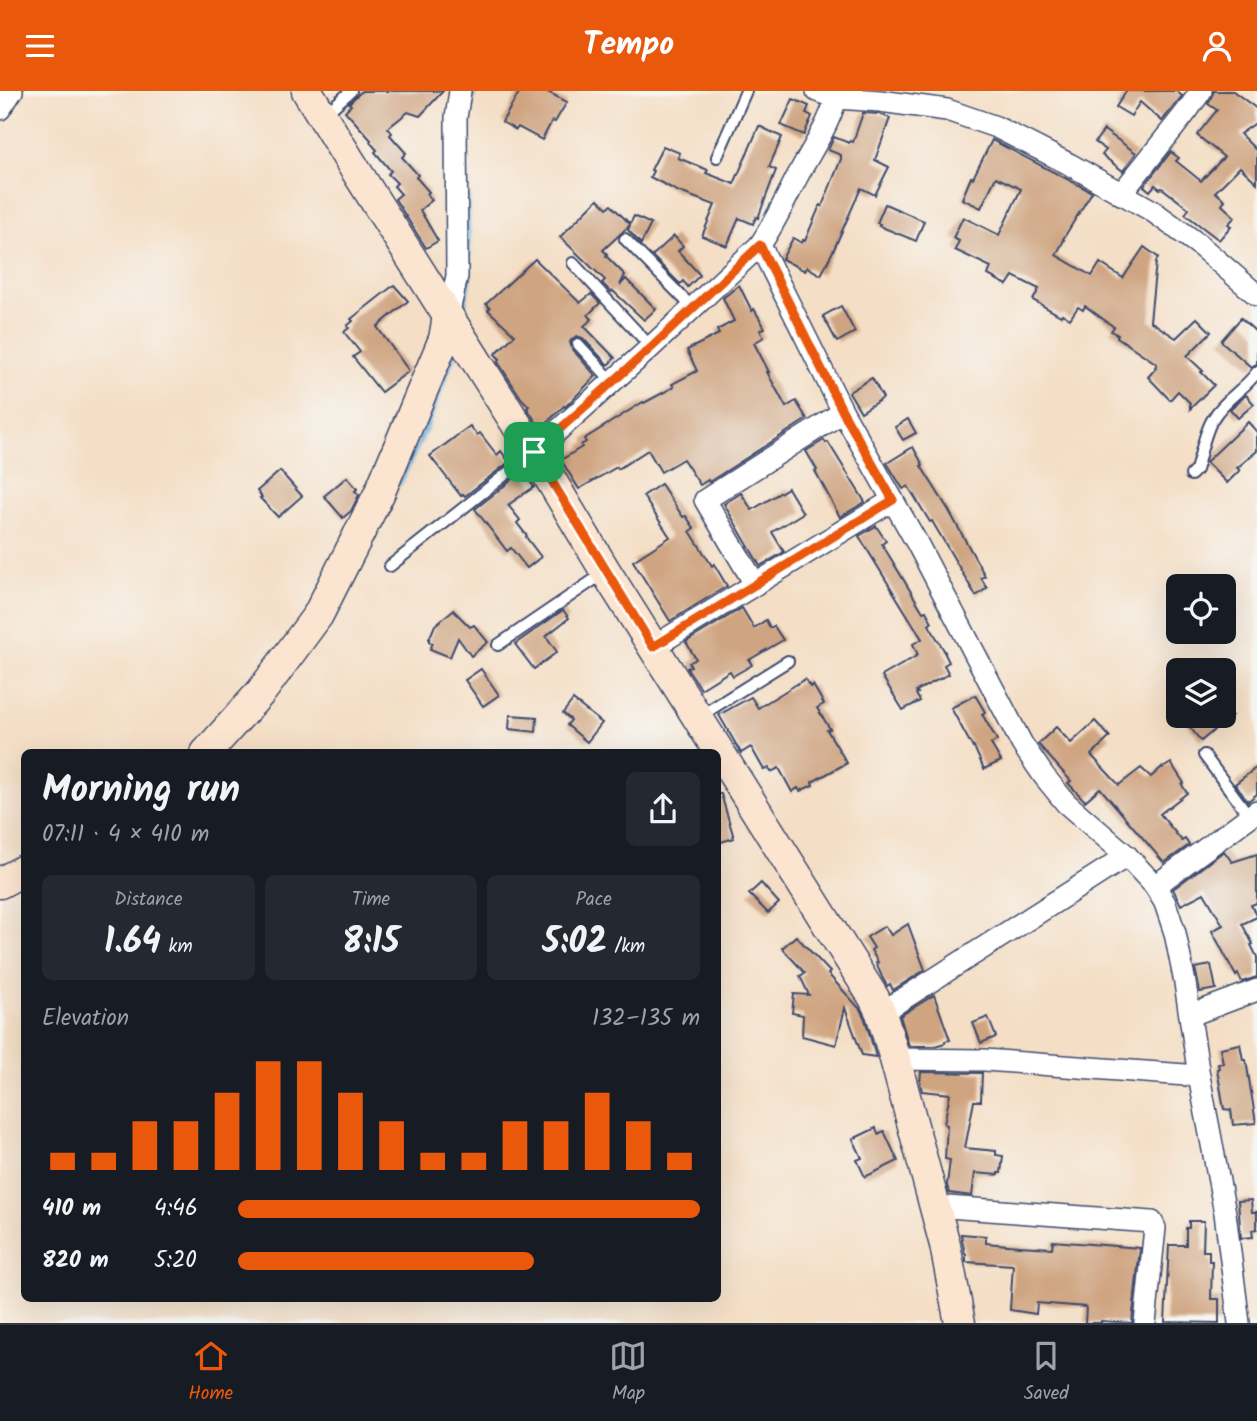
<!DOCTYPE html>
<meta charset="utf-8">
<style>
body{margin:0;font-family:Kalam,sans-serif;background:#242831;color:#f1f3f6;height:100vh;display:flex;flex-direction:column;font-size:26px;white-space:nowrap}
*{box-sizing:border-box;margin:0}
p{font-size:23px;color:#9ea1a6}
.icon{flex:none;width:38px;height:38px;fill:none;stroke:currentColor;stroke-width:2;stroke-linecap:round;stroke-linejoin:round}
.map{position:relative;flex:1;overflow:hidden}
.sheet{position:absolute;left:21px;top:658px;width:700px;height:553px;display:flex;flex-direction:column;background:#171b24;border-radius:10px;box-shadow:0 7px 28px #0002}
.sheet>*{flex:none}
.controls{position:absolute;left:1166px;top:483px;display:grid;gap:14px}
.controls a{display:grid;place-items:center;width:70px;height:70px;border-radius:10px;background:#171b24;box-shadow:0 7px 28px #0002;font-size:35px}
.pin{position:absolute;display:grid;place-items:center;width:60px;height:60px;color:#fff;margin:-30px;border-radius:14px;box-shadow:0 4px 10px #0006}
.round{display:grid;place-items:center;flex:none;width:74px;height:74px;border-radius:10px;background:#242831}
.head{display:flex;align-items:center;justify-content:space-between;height:119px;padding:0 21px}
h1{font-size:38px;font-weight:800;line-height:52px}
.metrics{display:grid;grid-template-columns:repeat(3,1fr);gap:10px;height:119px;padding:7px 21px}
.metrics div{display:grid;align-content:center;border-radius:10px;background:#242831;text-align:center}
.metrics b{font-size:35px;font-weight:800}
.metrics small{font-size:19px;font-weight:400}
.metrics p{font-size:19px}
.chart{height:196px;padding:14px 21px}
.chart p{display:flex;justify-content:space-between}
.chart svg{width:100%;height:126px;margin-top:7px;stroke:#ea580c;stroke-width:6}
ul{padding:0 21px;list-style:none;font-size:23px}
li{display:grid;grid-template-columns:112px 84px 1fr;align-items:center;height:52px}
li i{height:18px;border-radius:9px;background:#ea580c}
header{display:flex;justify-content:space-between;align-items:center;height:91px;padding:0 21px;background:#ea580c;color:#fff;font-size:32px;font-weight:800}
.tabs{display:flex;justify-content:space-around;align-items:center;height:98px;border-top:2px solid #363941;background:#171b24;font-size:19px;color:#9ea1a6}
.tabs a{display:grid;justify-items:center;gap:4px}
.tabs .selected{color:#ea580c}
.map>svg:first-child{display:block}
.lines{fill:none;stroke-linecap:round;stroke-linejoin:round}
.stream{stroke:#66aedd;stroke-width:5}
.building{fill:#cfa481}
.lane-casing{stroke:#3c496d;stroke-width:14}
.street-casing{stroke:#3c496d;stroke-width:24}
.secondary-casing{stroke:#3c496d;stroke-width:33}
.lane{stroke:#fff;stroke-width:10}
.street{stroke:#fff;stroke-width:21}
.secondary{stroke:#fce5d0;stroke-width:30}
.route-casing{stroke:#fff;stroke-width:14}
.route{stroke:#ea580c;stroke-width:9}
</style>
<header><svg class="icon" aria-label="menu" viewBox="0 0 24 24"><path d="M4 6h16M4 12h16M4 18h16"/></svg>Tempo<svg class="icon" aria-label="person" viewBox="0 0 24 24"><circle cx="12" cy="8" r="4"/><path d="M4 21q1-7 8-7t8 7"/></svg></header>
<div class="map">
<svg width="1257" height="1232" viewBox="0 0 1257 1232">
<rect width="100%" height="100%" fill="#f6f6f2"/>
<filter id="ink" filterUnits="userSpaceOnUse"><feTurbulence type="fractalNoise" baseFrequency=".0143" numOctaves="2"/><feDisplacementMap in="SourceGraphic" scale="14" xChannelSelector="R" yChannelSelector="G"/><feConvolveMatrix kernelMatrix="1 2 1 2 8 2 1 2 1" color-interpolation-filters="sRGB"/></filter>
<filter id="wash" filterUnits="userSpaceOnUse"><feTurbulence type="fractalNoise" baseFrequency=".00686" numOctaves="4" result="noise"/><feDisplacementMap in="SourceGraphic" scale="28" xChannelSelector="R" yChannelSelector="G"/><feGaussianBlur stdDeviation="1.57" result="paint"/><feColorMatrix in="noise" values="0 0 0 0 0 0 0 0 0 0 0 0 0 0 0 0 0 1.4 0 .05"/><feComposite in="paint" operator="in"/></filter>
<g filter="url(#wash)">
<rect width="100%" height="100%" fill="#f4dec5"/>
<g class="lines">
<!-- stream -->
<g class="stream">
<polyline points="466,59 467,32 474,0"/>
<polyline points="462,227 469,184 467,104"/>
<polyline points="399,393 425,339 456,257"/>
<polyline points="332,527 339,518 363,468"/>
</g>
</g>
<g id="blocks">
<!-- building -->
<g class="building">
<polygon points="362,0 443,0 420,25 408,21 388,37 392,42 390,44 406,62 402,66 418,84 416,86 429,101 427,103 432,109 420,119 438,150 426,157 395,108 401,103 394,95 397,92 388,83 391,80 375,61 377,59 370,51 371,49 345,20 351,14 349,12"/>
<polygon points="520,0 546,0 567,11 555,31 552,30 542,49 518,36 516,39 502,31"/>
<polygon points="1126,0 1176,0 1182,5 1162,30 1140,11 1131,25 1116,16"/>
<polygon points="1214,0 1233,0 1257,18 1257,31 1240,43 1257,60 1257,92 1240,76 1215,101 1225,109 1222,114 1235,126 1228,133 1231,135 1219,149 1185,123 1189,118 1162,97 1160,98 1155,94 1150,100 1144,95 1171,61 1179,67 1176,70 1201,90 1224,66 1197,44 1217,19 1208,13"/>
<polygon points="793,8 809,15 806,22 812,25 804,44 781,34"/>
<polygon points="863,22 879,23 890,27 875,69 889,76 875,104 861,97 834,158 821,184 807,176 805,180 782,168 793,147 802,152 803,149 805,150 820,114 822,115 841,68 841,64 828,59 834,46 849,52 850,50 853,51"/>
<polygon points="759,35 782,46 769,76 776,79 758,127 756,126 753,133 739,127 727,155 702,145 715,114 677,100 650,86 653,80 651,79 663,55 680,62 678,67 708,79 706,82 734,93"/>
<polygon points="1104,39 1136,62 1123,80 1102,64 1106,59 1095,51"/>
<polygon points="992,49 1092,101 1063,148 1064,149 1056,164 1092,185 1100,172 1123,187 1144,156 1158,166 1156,171 1150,230 1176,247 1197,227 1211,241 1187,265 1203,280 1201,281 1214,294 1190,318 1190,312 1178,300 1170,309 1148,286 1156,277 1155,276 1157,273 1117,246 1118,244 1111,240 1114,236 1085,215 1083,219 1078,216 1070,228 1062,223 1061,225 1033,209 1039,198 1013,185 1007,194 988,184 991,176 955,159 959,150 953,147 963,126 999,144 1021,98 996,86 981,117 962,108 971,86 973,87"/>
<polygon points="598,108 607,117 611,114 630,133 634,125 651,133 641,153 628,139 630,134 603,159 607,163 606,165 625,184 620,194 626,188 656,218 644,229 613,200 611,201 602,192 605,189 560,146"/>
<polygon points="885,113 924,130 916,150 879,135 880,133 877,132"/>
<polygon points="674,145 683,155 678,160 700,184 688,196 683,190 680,193 652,165"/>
<polygon points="535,168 580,212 591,203 600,212 588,224 592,228 584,235 615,267 608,274 583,247 577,245 572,248 570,251 572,258 596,285 565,316 564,315 541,337 536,331 527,317 529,315 521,307 498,271 500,268 495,263 515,244 488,219 490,217 486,213"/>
<polygon points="394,194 408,210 377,236 409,280 381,301 353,266 360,261 344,241 349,237 347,235 353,230 351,228"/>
<polygon points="739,194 752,220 754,218 765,237 760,239 764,246 754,252 769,281 767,281 786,316 796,310 807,328 709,391 708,389 700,394 683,368 661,381 648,359 618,378 617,376 579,398 561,369 582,356 581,354 586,351 584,348 643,311 644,312 674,296 672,293 697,280 687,259 719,243 717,239 734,230 723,207"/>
<polygon points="841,215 855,241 837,251 823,225"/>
<polygon points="1241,227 1257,242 1257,273 1251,276 1221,250"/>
<polygon points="872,287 883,307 861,321 849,301"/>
<polygon points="1246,304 1254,313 1238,327 1230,318"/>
<polygon points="908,328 916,342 903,349 895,336"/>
<polygon points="1248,331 1257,341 1257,360 1237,377 1240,379 1227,392 1206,371"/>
<polygon points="470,335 477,344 480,342 497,364 501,360 509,371 465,405 463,403 461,405 430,365"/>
<polygon points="824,349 826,352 828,351 865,411 840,426 815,380 817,379 806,360"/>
<polygon points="913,356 923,374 921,375 948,418 985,485 981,487 987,497 976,505 932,430 930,431 908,395 903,398 887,372"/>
<polygon points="280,380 302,405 278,426 260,407 262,406 257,400"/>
<polygon points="518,384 521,387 525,384 534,396 508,414 520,429 517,432 527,445 526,446 541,466 527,477 511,457 507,460 475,418"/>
<polygon points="347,386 357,398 355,400 359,404 351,420 343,427 324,405"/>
<polygon points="661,393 683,426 686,425 694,437 690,440 712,475 714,473 727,495 670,530 633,470 670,446 643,405"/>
<polygon points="788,397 803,422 772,441 784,461 760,475 724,413 741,402 752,419"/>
<polygon points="876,435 886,450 882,453 923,521 926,520 932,531 929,534 945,561 944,561 949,571 944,574 949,583 916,600 918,602 916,603 920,610 903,619 882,585 918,564 913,553 922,548 859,445"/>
<polygon points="742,517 754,537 766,529 770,537 774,535 783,549 749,569 752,574 733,585 730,580 701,598 687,577 691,575 689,572 696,568 686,551"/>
<polygon points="453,519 470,536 474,534 488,551 471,565 458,547 450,566 430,558 433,552 429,551 429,548 435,534"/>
<polygon points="563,519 569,527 546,545 557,561 534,578 515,553"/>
<polygon points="481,578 499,604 483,615 465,589"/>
<polygon points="805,588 810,596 813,594 824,613 817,617 830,638 827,639 847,672 812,691 813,694 800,700 798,697 792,701 779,677 771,681 769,677 764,679 751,656 741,662 719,624 751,606 758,617"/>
<polygon points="975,604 985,621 982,623 997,649 991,653 1001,670 984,678 974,656 973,657 951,617"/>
<polygon points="573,609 602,632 587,651 567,634 571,629 563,622"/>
<polygon points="510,624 537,626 536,641 509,638"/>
<polygon points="1181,625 1231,625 1201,650"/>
<polygon points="1095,630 1110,646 1091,664 1119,694 1141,677 1151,686 1162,676 1163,677 1171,672 1184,692 1182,694 1187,702 1160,723 1182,750 1185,748 1189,754 1164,772 1100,697 1085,710 1068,692 1071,690 1038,653 1056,636 1071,652"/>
<polygon points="1257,676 1257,703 1248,710 1235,693"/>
<polygon points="718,703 721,703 734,747 718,752"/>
<polygon points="1224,760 1232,771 1257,763 1257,812 1251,814 1257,826 1242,833 1253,853 1251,854 1257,866 1257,886 1242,891 1238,883 1236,885 1212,840 1223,834 1204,802 1181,814 1173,798"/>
<polygon points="761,792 779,812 768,822 749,803"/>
<polygon points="908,833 925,879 893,899 890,893 887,895 882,886 876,872 878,871 871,859 874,857 867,846 885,835 891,844"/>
<polygon points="796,845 830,881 828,883 860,918 865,928 876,966 862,964 845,917 836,954 802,945 803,924 792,922 794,903 809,904 800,885 805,882 782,857"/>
<polygon points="1211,874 1216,898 1200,901 1195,877"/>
<polygon points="934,904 950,949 945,950 945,952 935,955 909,955 900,925"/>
<polygon points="988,926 996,946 981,952 973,932"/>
<polygon points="1240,953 1243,969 1246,969 1256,1032 1233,1034 1231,1019 1224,1018 1217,978 1219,977 1218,973 1223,972 1220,957"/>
<polygon points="921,981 982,982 981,1010 974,1010 965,1057 996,1060 996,1064 1003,1065 1001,1082 998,1082 998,1084 975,1082 972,1105 949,1102 947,1094 950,1069 945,1068 947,1034 944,1033 950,1003 922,1000 920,992"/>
<polygon points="876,1037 878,1043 884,1040 898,1070 865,1086 857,1069 862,1067 853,1048"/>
<polygon points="1251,1109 1252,1121 1257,1121 1257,1138 1252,1139 1253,1146 1241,1147 1238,1110"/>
<polygon points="1189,1130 1204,1130 1203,1160 1209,1160 1209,1170 1212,1170 1211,1208 1219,1208 1219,1232 1165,1231 1169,1154 1186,1154 1186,1137 1189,1137"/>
<polygon points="961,1143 986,1145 986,1152 1019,1155 1052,1157 1053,1150 1140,1157 1132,1232 1101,1230 1101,1232 1085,1232 1086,1216 1037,1212 1036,1223 1010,1219 1013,1174 966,1171 966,1163 965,1163"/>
</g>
</g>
</g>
<g filter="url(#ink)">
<use href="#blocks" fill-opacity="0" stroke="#3c496d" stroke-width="2"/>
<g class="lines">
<!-- lane casing -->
<g class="lane-casing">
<g id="lane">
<polyline points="325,23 351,0"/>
<polyline points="717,66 746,0"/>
<polyline points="625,148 692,216"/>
<polyline points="573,172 651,256"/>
<polyline points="578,253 612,290"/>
<path d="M1191,384L1196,379C1201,363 1205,339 1214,326C1225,308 1245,298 1257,281"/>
<polyline points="390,475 534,361"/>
<polyline points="498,554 604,482"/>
<polyline points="700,625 788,570"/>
<polyline points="1204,664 1250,726"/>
</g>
</g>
<!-- street casing -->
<g class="street-casing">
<g id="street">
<polyline points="817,0 837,7 880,10 947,19 996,36 1069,73 1151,119 1198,153 1257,204"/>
<polyline points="0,18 12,0"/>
<polyline points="1121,103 1187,20 1201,0"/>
<polyline points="760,154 843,321 917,452 1022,653 1044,685 1066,712 1127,765 1155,795 1165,812 1175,842 1185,892 1199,985 1225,1122 1239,1232"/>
<polyline points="448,225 457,185 456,27 460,0"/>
<path d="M534,361L651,256L760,154C774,133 785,110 796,88C811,59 831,32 838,0"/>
<polyline points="755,493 705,409 843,321"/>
<polyline points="653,556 893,409"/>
<polyline points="1155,795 1257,720"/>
<polyline points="881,922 1127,765"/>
<polyline points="1191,924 1257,899"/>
<polyline points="895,968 985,969 1199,985"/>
<polyline points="934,1115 1152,1131 1155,1137 1145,1232"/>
</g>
</g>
<!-- secondary casing -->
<g class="secondary-casing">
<g id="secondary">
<polyline points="307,0 348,67 534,361 606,481 874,907 881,922 895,968 932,1105 945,1154 960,1232"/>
<polyline points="206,662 261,601 318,524 379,403 444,248 448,225"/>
<polyline points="0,792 24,779"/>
</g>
</g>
<!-- lane -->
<use href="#lane" class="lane"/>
<!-- street -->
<use href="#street" class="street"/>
<!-- secondary -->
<use href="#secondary" class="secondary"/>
</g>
</g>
<g class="lines" filter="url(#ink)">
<!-- route casing -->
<g class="route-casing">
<polygon id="route" points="760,154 843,321 893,409 653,556 534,361 652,256"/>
</g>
<!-- route -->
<use href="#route" class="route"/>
</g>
</svg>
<div class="controls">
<a><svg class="icon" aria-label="locate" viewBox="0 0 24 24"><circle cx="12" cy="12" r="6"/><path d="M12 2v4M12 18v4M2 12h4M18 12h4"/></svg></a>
<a><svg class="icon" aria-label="layers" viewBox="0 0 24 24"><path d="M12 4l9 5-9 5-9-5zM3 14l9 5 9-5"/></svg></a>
</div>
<div class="pin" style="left:534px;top:361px;background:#1e9e55"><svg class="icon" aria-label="arrive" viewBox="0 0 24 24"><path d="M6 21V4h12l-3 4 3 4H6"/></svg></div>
<section class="sheet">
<div class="head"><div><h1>Morning run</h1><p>07:11 · 4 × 410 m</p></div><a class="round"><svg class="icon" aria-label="share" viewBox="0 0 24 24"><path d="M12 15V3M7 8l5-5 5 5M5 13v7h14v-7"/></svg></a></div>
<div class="metrics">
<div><p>Distance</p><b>1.64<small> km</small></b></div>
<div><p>Time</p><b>8:15</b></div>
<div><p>Pace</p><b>5:02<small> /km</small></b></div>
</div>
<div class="chart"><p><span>Elevation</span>132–135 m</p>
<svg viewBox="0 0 160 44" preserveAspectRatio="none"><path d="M5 44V38M15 44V38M25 44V27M35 44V27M45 44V17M55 44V6M65 44V6M75 44V17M85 44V27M95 44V38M105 44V38M115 44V27M125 44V27M135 44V17M145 44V27M155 44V38"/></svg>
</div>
<ul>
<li><b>410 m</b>4:46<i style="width:100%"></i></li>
<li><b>820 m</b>5:20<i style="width:64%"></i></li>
</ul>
</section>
</div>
<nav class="tabs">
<a class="selected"><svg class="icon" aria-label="home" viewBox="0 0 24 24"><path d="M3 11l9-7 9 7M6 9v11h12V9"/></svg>Home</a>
<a><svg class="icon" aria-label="map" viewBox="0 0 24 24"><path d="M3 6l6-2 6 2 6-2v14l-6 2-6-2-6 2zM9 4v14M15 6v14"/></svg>Map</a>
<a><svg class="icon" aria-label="saved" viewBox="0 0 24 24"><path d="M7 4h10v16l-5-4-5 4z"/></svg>Saved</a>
</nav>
